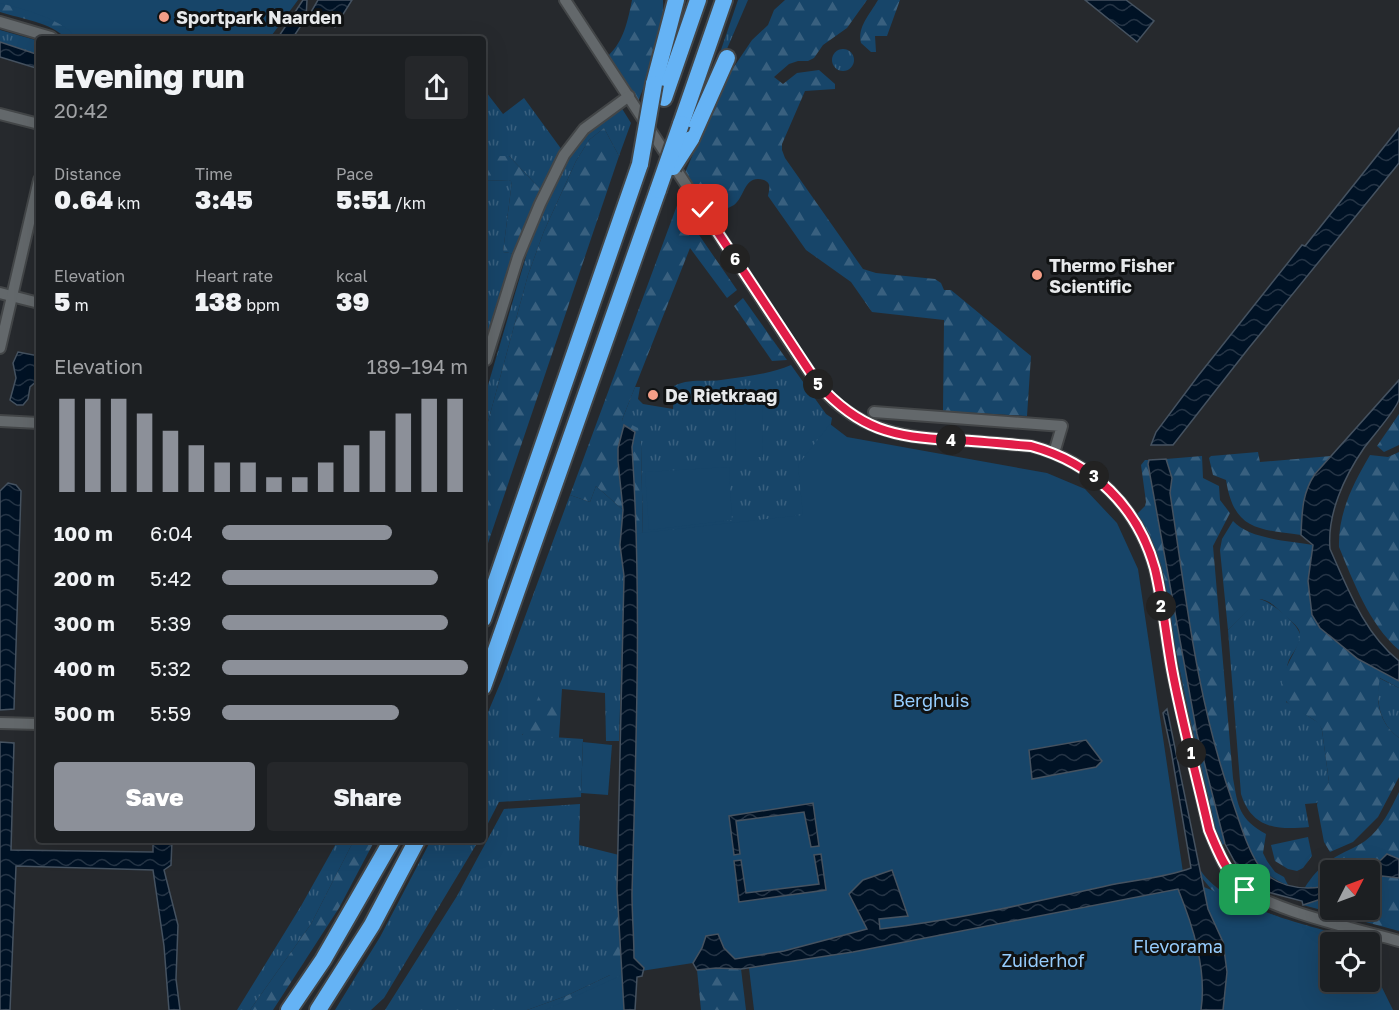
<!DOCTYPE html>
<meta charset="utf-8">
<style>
body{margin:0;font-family:"Golos Text",sans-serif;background:#25272a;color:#f1f3f6;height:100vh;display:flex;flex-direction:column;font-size:22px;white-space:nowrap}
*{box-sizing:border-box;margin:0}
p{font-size:20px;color:#a0a2a5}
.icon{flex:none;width:33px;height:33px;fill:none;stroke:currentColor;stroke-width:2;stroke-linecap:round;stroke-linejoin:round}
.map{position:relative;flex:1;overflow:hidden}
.side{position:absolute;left:36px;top:36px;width:450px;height:807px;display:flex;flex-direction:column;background:#1c1f22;border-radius:6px;box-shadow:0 6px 24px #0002,0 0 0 2px #3a3d40}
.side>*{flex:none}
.needle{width:39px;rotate:48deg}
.buttons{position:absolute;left:1320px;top:860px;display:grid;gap:12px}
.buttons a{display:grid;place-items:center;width:60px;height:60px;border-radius:6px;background:#1c1f22;box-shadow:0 6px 24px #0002,0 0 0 2px #3a3d40;font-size:30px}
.pin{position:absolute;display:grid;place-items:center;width:51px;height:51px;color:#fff;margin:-26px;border-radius:12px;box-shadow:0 3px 9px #0006}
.km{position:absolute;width:30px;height:30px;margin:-15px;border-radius:50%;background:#222;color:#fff;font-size:16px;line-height:30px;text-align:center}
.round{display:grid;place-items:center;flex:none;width:63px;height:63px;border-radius:6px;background:#25272a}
.overview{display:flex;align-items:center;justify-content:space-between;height:102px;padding:0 18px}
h1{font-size:33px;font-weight:800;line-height:45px}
.figures{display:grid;grid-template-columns:repeat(3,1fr);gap:9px;height:102px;padding:6px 18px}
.figures div{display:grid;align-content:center}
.figures b{font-size:26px;font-weight:800}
.figures small{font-size:16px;font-weight:400}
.figures p{font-size:16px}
.chart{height:168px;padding:12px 18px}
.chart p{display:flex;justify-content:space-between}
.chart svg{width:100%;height:108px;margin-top:6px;stroke:#8c9099;stroke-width:6}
.primary-button{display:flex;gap:12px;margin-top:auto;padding:12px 18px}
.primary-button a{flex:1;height:69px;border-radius:6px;background:#8c9099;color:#fff;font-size:24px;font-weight:800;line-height:69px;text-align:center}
.primary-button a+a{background:#25272a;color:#f1f3f6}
ul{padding:0 18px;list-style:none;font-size:20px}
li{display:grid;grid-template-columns:96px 72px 1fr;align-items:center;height:45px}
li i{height:15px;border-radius:8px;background:#8c9099}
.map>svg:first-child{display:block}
.grass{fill:url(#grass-tufts)}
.forest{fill:url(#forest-firs)}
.park{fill:#174569}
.water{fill:url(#water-waves);stroke:#455260;stroke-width:1.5}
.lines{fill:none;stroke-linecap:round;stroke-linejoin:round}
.minor-casing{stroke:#434648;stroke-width:14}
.highway-casing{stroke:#434648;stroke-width:20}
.minor{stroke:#63686b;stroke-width:10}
.highway{stroke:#65b3f5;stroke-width:16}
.highway-bridge-casing{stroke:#434648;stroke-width:20;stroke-linecap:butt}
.highway-bridge{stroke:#65b3f5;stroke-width:16}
.route-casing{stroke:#fff;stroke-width:12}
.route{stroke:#e11d48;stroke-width:8}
.poi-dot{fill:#f49e87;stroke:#101213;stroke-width:2}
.labels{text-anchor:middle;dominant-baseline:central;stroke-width:6;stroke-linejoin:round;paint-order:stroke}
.poi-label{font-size:18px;font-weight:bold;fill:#e7e9eb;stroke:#101213;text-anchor:start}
.park-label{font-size:18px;fill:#96cdfe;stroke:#101213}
</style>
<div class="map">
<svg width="1399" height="1010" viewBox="0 0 1399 1010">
<defs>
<pattern id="grass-tufts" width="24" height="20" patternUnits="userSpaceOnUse" patternTransform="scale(1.5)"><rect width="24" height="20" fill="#174569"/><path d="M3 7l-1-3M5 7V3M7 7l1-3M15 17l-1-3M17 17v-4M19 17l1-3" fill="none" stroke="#39607f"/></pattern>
<pattern id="forest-firs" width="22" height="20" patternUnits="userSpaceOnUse" patternTransform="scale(1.5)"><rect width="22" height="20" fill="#174569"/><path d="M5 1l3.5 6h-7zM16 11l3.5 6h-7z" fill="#39607f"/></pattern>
<pattern id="water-waves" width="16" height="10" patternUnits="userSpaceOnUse" patternTransform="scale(1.5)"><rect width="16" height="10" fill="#001225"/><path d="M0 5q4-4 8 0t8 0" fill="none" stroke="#253445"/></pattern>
</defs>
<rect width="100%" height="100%" fill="#26292d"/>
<!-- grass -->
<g class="grass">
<polygon points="738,0 748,0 711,86 707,91"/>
<polygon points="0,30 39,41 39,55 0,42"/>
<circle cx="843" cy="60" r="11"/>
<polygon points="483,88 503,114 524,98 562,150 541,190 509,156 483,156"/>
<polygon points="621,107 631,123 619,156 604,128 589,140 576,161 544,231 528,275 483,440 483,402 527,253 545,203 572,151 585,133"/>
<polygon points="483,180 512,181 503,252 516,254 483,360"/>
<path d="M791,365L826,414L832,418L807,559L645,638L641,444L639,437L622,420L635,387H640L638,399L643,404L673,409L674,386C689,378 704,382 721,380C744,377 770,374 791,365Z"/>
<polygon points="596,486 623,510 620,545 624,576 619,741 606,741 605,693 562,689 522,735 583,739 581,797 499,802 483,833 483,724 502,679 570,495 590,502"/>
<path d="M1258,599C1269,599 1298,624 1300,634C1301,644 1293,652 1289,660C1284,671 1287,690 1286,702L1319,723L1322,730L1329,782L1317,803L1305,804L1309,827C1278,830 1252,829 1241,794L1228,630Z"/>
<path d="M1379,678L1399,688V738C1379,723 1376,702 1379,678Z"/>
<polygon points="580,804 579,845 619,855 617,889 619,906 610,914 610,975 566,996 527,1010 385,1010 457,896 504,809"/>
<polygon points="338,840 354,840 311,924 250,1010 237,1010 301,906"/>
<polygon points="431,840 479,840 384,998 371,1010 335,1010 380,937"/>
</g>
<!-- forest -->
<g class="forest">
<path d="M0,0L38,11L88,39H67C50,22 22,19 0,12Z"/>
<path d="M632,0H663C665,32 650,72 638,102L608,56C624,41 628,20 632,0Z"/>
<path d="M785,0H867L847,28L823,45L814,58L808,61H798L789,64L774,77L783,84L797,73L819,70L835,84V89L805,91L782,144V150L785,158L863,269L876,273L935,279L941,283L944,290H951L1031,356L1027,416L943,411L944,320L872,312L851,282L806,250L768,196C769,190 772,183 764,180C744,174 745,197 734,205C727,209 719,211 711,213L684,175L725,80L752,40L768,25L774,10Z"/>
<path d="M878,0H900L887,36H875L876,52H871L861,43C857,27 870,14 878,0Z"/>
<polygon points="604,128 619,156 483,558 483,440 528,275 544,231 576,161 589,140"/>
<polygon points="483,156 509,156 541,190 516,254 503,252 512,181 483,180"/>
<polygon points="679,200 697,232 737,290 727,298 690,248 622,420 638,428 641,444 645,637 638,602 632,447 635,432 624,425 618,448 623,510 596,486 590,502 570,495"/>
<polygon points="743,298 787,360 772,361 734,306"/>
<polygon points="1399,414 1399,445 1384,452 1377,446"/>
<path d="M1258,452L1260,462L1331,456C1304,486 1302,495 1301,535C1257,529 1234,530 1226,480L1213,475L1209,458L1211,456Z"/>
<path d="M1399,452V650C1369,624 1354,583 1339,547C1338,513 1353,484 1370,455L1388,457Z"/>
<path d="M1202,456L1203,478L1219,486L1220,500L1230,513L1213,546L1233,778C1238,807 1239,819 1266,834L1263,853L1267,861L1275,872L1284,877L1289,887C1279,880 1267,877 1259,866C1247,848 1240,823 1233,803C1198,703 1186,597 1170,493L1166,459Z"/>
<polygon points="1145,460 1149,460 1197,734 1225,844 1220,845 1209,813 1159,568 1137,514 1145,506 1146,502 1141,465"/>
<path d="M1233,521C1249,539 1289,541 1313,545L1308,581L1312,615L1320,628L1358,659L1399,681V688L1380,678C1375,702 1379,723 1399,738V777L1378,817L1353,842L1330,852L1324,842L1317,805L1318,799L1329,782L1322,730C1317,715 1295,714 1286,701C1269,678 1306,646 1299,630C1296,624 1287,618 1282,613C1276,607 1268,599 1259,599L1228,630L1220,550L1222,539Z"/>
<polygon points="543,686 562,689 559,738 522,736"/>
<path d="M1399,792V859L1387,854C1371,871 1353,870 1330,870V877L1323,879L1321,887L1304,889C1311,877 1320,867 1332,859C1343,852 1355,848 1365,841C1382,828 1390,810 1399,792Z"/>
<polygon points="1308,837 1312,856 1303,868 1297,871 1288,869 1275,861 1271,845"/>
<polygon points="354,840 375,840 339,908 273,1010 250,1010 311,924"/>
<path d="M1201,871C1225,909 1316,927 1359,940L1355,942H1330L1227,904L1212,890L1201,877Z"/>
<polygon points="1382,876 1399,878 1399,931 1303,905 1321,899 1330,902 1330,909 1370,909 1370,881"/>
<polygon points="619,906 624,1010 527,1010 566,996 610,975 610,913"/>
<polygon points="716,968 741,969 746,1010 701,1010 697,970"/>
</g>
<!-- park -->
<g class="park">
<path d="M0,0H298L269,39H76C65,19 22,9 0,3Z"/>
<polygon points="735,404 762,404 763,457 736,457"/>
<polygon points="830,424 847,437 1047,473 1085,489 1117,523 1138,569 1184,879 1340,942 1330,942 1330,981 1370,981 1370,963 1393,1010 754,1010 748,960 693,963 628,973 632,534 803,515 798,465"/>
<polygon points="729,467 732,520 649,530 645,472"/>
<polygon points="583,742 612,745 608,795 581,793"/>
<polygon points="622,975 624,1010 545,1010"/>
</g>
<!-- water -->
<g class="water">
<polygon points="303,0 307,0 306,18 292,39 277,39"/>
<polygon points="318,0 352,0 335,27 311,12"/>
<polygon points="1085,0 1126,0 1154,21 1137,42"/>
<polygon points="0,42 39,55 36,68 0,57"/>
<polygon points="1399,128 1399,163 1248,349 1173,445 1151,445 1156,432 1198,376 1302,245 1305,246"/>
<polygon points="18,352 39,356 39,379 30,387 28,399 23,405 17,405 10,400 16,378 13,363"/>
<path d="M1399,380C1399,386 1399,393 1399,399C1398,408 1371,438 1364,448C1344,477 1327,514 1330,549C1348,589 1364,633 1399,661V681L1358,659L1320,628L1312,615L1308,581L1313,545L1301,535C1302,512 1302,493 1315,474Z"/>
<path d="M624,425L635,432L632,447C642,596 636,745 632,894C632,915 634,937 634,958L644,968L642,976L637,977L635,1010H624L617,889L624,576L620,545L623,510L618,461V448Z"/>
<path d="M1166,459L1172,478L1170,493C1186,597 1197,703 1233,803C1240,823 1247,848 1259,866C1273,886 1299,890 1321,887L1323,879L1330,877V902L1321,899L1303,905L1302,901L1260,890L1243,877L1225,844L1197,734L1148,464L1149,460Z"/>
<polygon points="8,483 16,485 21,491 14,709 0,710 0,491"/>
<path d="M1167,709L1208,909L1223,942L1227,972L1223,1010H1201C1207,970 1193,926 1178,889L853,952L741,969L716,968L697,970L693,963L702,948L706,936L718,934L724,948L735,959L784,951L867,929L849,894L863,880L892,870L908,916L879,919L880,929C957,920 1030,903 1106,886C1134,880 1164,878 1191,868L1171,750L1163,713Z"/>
<polygon points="1086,740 1102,761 1096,767 1032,779 1029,750"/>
<polygon points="0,742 14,743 11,850 153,852 153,840 172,840 171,865 164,870 178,925 176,979 180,1010 169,1010 164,946 153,870 16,866 10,1010 0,1010"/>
<polygon points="813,803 819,846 811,847 804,812 736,821 740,854 734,855 729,816"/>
<polygon points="821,854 826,890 739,902 734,861 741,860 746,893 819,884 814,855"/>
<polygon points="1387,854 1399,859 1399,878 1382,876 1370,881 1370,870 1361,870 1381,860"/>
</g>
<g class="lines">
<!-- minor casing -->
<g class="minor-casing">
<g id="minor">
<path d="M565,0L799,357C811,374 823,393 840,406C873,433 912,438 953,440C979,441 1005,444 1031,446C1093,462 1138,508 1155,569C1163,602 1166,636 1172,669C1183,723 1197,776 1209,830C1216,846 1223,866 1234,880C1257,908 1361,930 1399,941"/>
<polyline points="0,22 51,37 53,39"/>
<polyline points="0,114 39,124"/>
<polyline points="0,293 39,303"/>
<polyline points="0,348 39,180"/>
<polyline points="486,360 518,257 540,204 564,155 584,129 629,96"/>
<polyline points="874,412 1062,426 1054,453"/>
<polyline points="0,421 39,423"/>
<polyline points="0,723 39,724"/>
</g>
</g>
<!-- highway casing -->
<g class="highway-casing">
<g id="highway">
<polyline points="654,84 676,0"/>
<polyline points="664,98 698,0"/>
<polyline points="681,124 724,0"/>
<polyline points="691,139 727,58"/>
<polyline points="483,619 640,164"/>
<polyline points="483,687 658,190"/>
<polyline points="289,1010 323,960 392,840"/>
<polyline points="318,1010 372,925 417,840"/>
</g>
</g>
<!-- minor -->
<use href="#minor" class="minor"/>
<!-- highway -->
<use href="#highway" class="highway"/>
<!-- highway-bridge casing -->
<g class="highway-bridge-casing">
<g id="highway-bridge">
<polyline points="640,164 654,84"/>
<polyline points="673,167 691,139"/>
<polyline points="658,190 681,124"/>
</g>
</g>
<!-- highway-bridge -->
<use href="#highway-bridge" class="highway-bridge"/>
</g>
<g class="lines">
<!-- route casing -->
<g class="route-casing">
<path id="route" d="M703,210L818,384C860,430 893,437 953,440C979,441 1005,444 1031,446C1093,463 1138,507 1155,569C1163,602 1166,636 1172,669C1182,723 1197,777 1209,830C1218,852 1227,874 1245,890"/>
</g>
<!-- route -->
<use href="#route" class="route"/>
</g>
<!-- markers -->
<g class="poi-dot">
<circle cx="164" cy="17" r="6"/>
<circle cx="1037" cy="275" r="6"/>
<circle cx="653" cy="395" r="6"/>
</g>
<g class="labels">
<!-- poi labels -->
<g class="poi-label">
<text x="176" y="17">Sportpark Naarden</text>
<text x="1049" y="265">Thermo Fisher<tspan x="1049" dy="21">Scientific</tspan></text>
<text x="665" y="395">De Rietkraag</text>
</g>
<!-- park labels -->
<g class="park-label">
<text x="931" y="700">Berghuis</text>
<text x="1178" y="946">Flevorama</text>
<text x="1043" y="960">Zuiderhof</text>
</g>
</g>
</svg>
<div class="buttons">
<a><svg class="needle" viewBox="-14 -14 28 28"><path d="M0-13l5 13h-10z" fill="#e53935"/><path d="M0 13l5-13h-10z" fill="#a0a2a5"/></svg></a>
<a><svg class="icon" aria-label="locate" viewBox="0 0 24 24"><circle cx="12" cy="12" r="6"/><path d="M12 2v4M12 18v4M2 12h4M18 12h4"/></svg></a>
</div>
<div class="pin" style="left:1245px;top:890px;background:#1e9e55"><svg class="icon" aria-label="arrive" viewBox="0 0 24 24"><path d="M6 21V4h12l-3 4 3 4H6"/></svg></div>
<div class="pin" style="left:703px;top:210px;background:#d93025"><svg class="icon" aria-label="check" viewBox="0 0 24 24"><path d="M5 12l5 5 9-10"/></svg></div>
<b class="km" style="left:1191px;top:753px">1</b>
<b class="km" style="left:1161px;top:606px">2</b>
<b class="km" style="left:1094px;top:476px">3</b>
<b class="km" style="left:951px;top:440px">4</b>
<b class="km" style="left:818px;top:384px">5</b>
<b class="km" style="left:735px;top:259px">6</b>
<section class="side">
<div class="overview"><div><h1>Evening run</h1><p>20:42</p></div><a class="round"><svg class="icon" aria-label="share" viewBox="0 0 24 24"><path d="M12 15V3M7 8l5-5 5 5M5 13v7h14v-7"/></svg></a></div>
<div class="figures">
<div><p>Distance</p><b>0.64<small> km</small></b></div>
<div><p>Time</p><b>3:45</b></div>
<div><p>Pace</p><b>5:51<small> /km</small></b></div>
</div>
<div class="figures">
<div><p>Elevation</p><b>5<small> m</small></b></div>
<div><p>Heart rate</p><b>138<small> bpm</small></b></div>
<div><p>kcal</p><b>39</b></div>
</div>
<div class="chart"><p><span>Elevation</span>189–194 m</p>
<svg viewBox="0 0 160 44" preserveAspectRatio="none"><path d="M5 44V6M15 44V6M25 44V6M35 44V12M45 44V19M55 44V25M65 44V32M75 44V32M85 44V38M95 44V38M105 44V32M115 44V25M125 44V19M135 44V12M145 44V6M155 44V6"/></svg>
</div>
<ul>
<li><b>100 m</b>6:04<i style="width:69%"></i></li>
<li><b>200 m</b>5:42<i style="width:88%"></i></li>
<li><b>300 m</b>5:39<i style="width:92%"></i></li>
<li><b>400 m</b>5:32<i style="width:100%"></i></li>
<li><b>500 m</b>5:59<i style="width:72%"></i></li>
</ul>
<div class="primary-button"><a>Save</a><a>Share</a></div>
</section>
</div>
